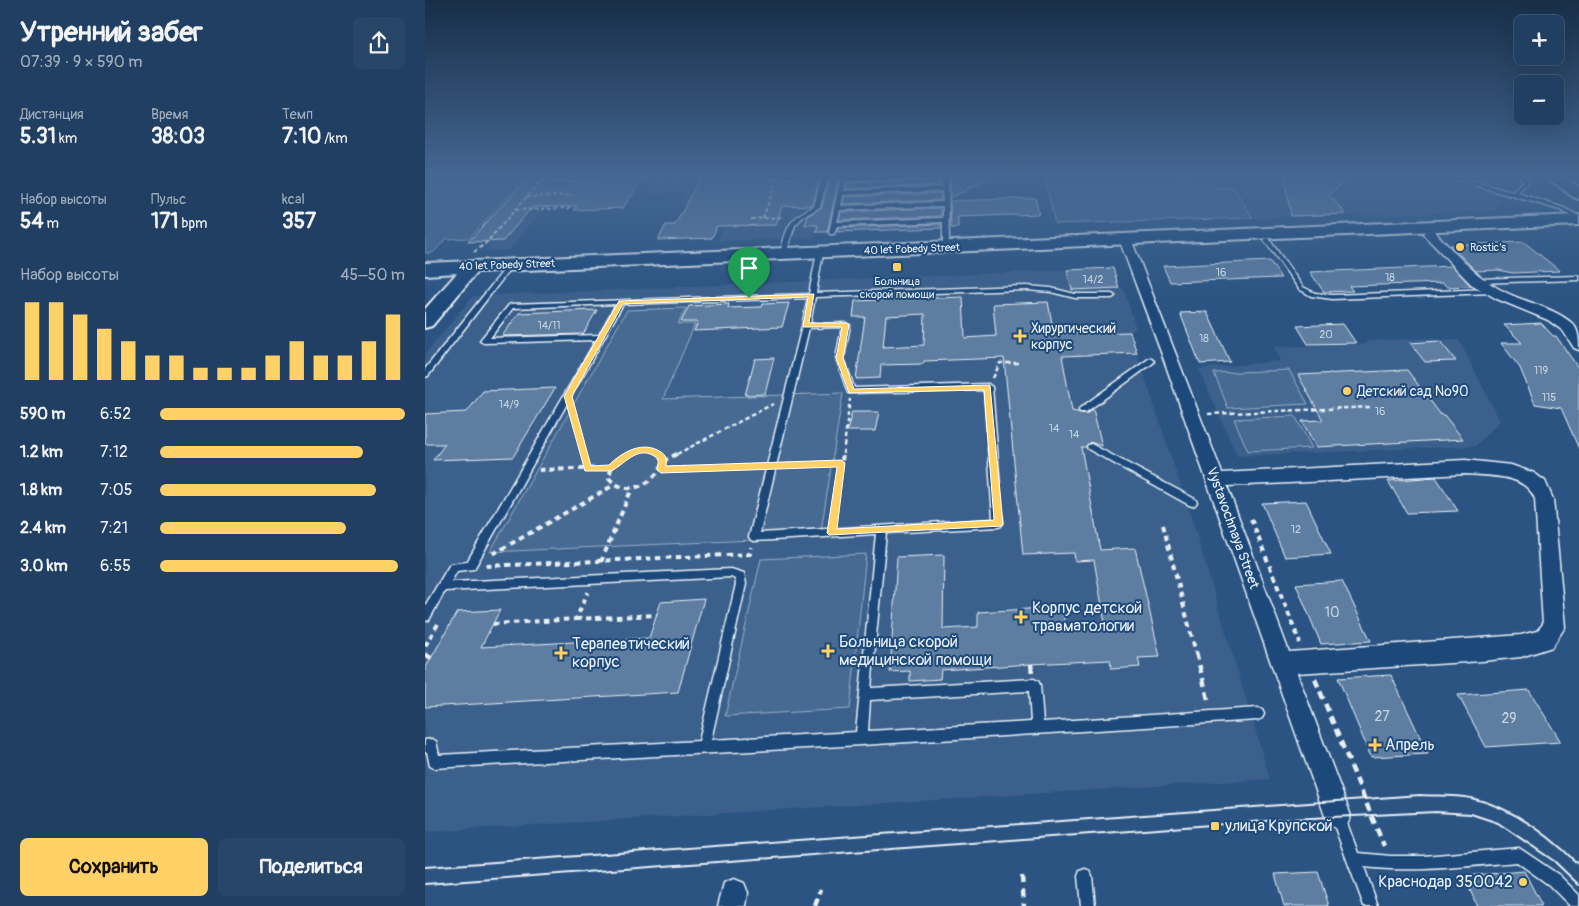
<!DOCTYPE html>
<html lang="ru">
<meta charset="utf-8">
<style>
body{margin:0;font-family:Pangolin,sans-serif;background:#284668;color:#f1f3f6;height:100vh;display:flex;flex-direction:column;font-size:19px;white-space:nowrap}
*{box-sizing:border-box;margin:0}
p{font-size:16px;color:#a2afbe}
.icon{flex:none;width:28px;height:28px;fill:none;stroke:currentColor;stroke-width:2;stroke-linecap:round;stroke-linejoin:round}
.map{position:relative;flex:1;overflow:hidden}
.side{display:flex;flex-direction:column;background:#203f62;width:425px}
.side>*{flex:none}
.controls{position:absolute;left:1089px;top:15px;display:grid;gap:10px}
.controls a{display:grid;place-items:center;width:50px;height:50px;border-radius:8px;background:#203f62;box-shadow:0 5px 20px #0002,0 0 0 1px #3d5877;font-size:25px}
.pin{position:absolute;display:grid;place-items:center;width:42px;height:42px;color:#fff;margin:-51px -21px;border-radius:50% 50% 50% 0;rotate:-45deg;box-shadow:0 0 5px #0007}
.pin .icon{rotate:45deg}
.round{display:grid;place-items:center;flex:none;width:52px;height:52px;border-radius:8px;background:#284668}
.head{display:flex;align-items:center;justify-content:space-between;height:85px;padding:0 20px}
h1{font-size:28px;font-weight:700;line-height:38px}
.stats{display:grid;grid-template-columns:repeat(3,1fr);gap:8px;height:85px;padding:5px 20px}
.stats div{display:grid;align-content:center}
.stats b{font-size:21px;font-weight:700}
.stats small{font-size:14px;font-weight:400}
.stats p{font-size:14px}
.chart{height:140px;padding:10px 20px}
.chart p{display:flex;justify-content:space-between}
.chart svg{width:100%;height:90px;margin-top:5px;stroke:#ffd166;stroke-width:6}
.button{display:flex;gap:10px;margin-top:auto;padding:10px 20px}
.button a{flex:1;height:58px;border-radius:8px;background:#ffd166;color:#111;font-size:20px;font-weight:700;line-height:58px;text-align:center}
.button a+a{background:#284668;color:#f1f3f6}
ul{padding:0 20px;list-style:none;font-size:16px}
li{display:grid;grid-template-columns:80px 60px 1fr;align-items:center;height:38px}
li i{height:12px;border-radius:6px;background:#ffd166}
main{display:flex;flex:1;min-height:0}
.map>svg:first-child{display:block}
.built{fill:#3a608b}
.green{fill:#476b93;stroke:#98aec6}
.building{fill:#5d7da1;stroke:#e8f1f8;fill-rule:evenodd}
.lines{fill:none;stroke-linecap:round;stroke-linejoin:round}
.lane-casing{stroke:#e8f1f8;stroke-width:3}
.street-casing{stroke:#e8f1f8;stroke-width:3}
.secondary-casing{stroke:#e8f1f8;stroke-width:4}
.path-far3{stroke:#e8f1f8;stroke-width:2;stroke-dasharray:4 2.5;stroke-linecap:butt}
.path-far2{stroke:#e8f1f8;stroke-width:2.5;stroke-dasharray:4.5 3;stroke-linecap:butt}
.path-far1{stroke:#e8f1f8;stroke-width:4;stroke-dasharray:5.5 4.5;stroke-linecap:butt}
.path{stroke:#e8f1f8;stroke-width:4.5;stroke-dasharray:8 5.5;stroke-linecap:butt}
.lane{fill:#1f4a7a;fill-rule:evenodd}
.street{fill:#1f4a7a;fill-rule:evenodd}
.secondary{fill:#1f4a7a;fill-rule:evenodd}
.tram-far1{stroke:#e8f1f8;stroke-width:1}
.tram{stroke:#e8f1f8;stroke-width:2}
.route{fill:#ffd166;stroke:#fff;fill-rule:evenodd}
.poi-dot{fill:#ffd166;stroke:#1f4a7a;stroke-width:2}
.labels{text-anchor:middle;dominant-baseline:central;stroke-width:4;stroke-linejoin:round;paint-order:stroke}
.far-poi-label{font-size:11px;fill:#e8f1f8;stroke:#1f4a7a;text-anchor:start}
.far-street-label{font-size:11px;fill:#e8f1f8;stroke:#1f4a7a}
.number-label{font-size:11px;fill:#c5d4e2}
.poi-label{font-size:14px;fill:#e8f1f8;stroke:#1f4a7a;text-anchor:start}
.street-label{font-size:14px;fill:#e8f1f8;stroke:#1f4a7a}
.near-number-label{font-size:14px;fill:#c5d4e2}
.near-poi-label{font-size:16px;fill:#e8f1f8;stroke:#1f4a7a;text-anchor:start}
</style>
<main>
<section class="side">
<div class="head"><div><h1>Утренний забег</h1><p>07:39 · 9 × 590 m</p></div><a class="round"><svg class="icon" aria-label="share" viewBox="0 0 24 24"><path d="M12 15V3M7 8l5-5 5 5M5 13v7h14v-7"/></svg></a></div>
<div class="stats">
<div><p>Дистанция</p><b>5.31<small> km</small></b></div>
<div><p>Время</p><b>38:03</b></div>
<div><p>Темп</p><b>7:10<small> /km</small></b></div>
</div>
<div class="stats">
<div><p>Набор высоты</p><b>54<small> m</small></b></div>
<div><p>Пульс</p><b>171<small> bpm</small></b></div>
<div><p>kcal</p><b>357</b></div>
</div>
<div class="chart"><p><span>Набор высоты</span>45–50 m</p>
<svg viewBox="0 0 160 44" preserveAspectRatio="none"><path d="M5 44V6M15 44V6M25 44V12M35 44V19M45 44V25M55 44V32M65 44V32M75 44V38M85 44V38M95 44V38M105 44V32M115 44V25M125 44V32M135 44V32M145 44V25M155 44V12"/></svg>
</div>
<ul>
<li><b>590 m</b>6:52<i style="width:100%"></i></li>
<li><b>1.2 km</b>7:12<i style="width:83%"></i></li>
<li><b>1.8 km</b>7:05<i style="width:88%"></i></li>
<li><b>2.4 km</b>7:21<i style="width:76%"></i></li>
<li><b>3.0 km</b>6:55<i style="width:97%"></i></li>
</ul>
<div class="button"><a>Сохранить</a><a>Поделиться</a></div>
</section>
<div class="map">
<svg width="1154" height="906" viewBox="0 0 1154 906">
<rect width="100%" height="100%" fill="#2b5482"/>
<filter id="ink" filterUnits="userSpaceOnUse"><feTurbulence type="fractalNoise" baseFrequency=".02" numOctaves="2"/><feDisplacementMap in="SourceGraphic" scale="10" xChannelSelector="R" yChannelSelector="G"/><feConvolveMatrix kernelMatrix="1 2 1 2 8 2 1 2 1" color-interpolation-filters="sRGB"/></filter>
<g filter="url(#ink)">
<!-- built -->
<g class="built">
<polygon points="102,176 405,176 389,238 292,241 308,203 256,204 262,192 222,193 225,187 133,190 84,250 60,251 65,244 53,245 58,238 44,238"/>
<polygon points="781,176 1007,176 1078,195 1071,211 828,218 809,187 788,188"/>
<polygon points="1032,176 1089,176 1093,184 1075,188"/>
<polygon points="688,268 694,288 699,289 711,329 705,332 768,523 845,779 0,832 0,354 48,296"/>
<polygon points="1009,338 1011,340 1034,340 1075,421 1050,446 812,456 774,369 855,361 849,347 942,344 941,341"/>
</g>
<!-- green -->
<g class="green">
<polygon points="0,176 102,176 44,238 21,239 8,253 0,253"/>
<polygon points="619,176 781,176 788,188 808,187 828,218 630,224"/>
<polygon points="261,308 253,324 270,324 238,399 418,393 395,537 65,552 202,310"/>
<polygon points="864,370 883,404 803,408 789,373"/>
<polygon points="870,416 887,448 823,451 809,419"/>
<polygon points="441,554 425,709 300,716 336,559"/>
</g>
<!-- building -->
<g class="building">
<polygon points="105,176 220,176 198,208 149,210 152,206 107,207 78,241 43,242"/>
<polygon points="276,176 347,177 346,179 395,177 387,205 357,206 351,225 292,226 287,238 233,240 241,225 250,225"/>
<polygon points="405,176 414,176 402,232 391,232 393,225 380,225 383,216 397,207"/>
<polygon points="525,176 570,176 525,198"/>
<polygon points="859,176 925,176 904,195 921,214 866,216"/>
<polygon points="515,180 515,185 421,189 423,183"/>
<polygon points="515,193 516,200 418,204 420,197"/>
<polygon points="610,198 614,214 533,217 533,228 526,228 525,201"/>
<polygon points="516,208 516,216 414,220 416,212"/>
<polygon points="516,224 516,228 412,232 413,228"/>
<polygon points="1099,242 1135,271 1087,273 1073,270 1051,271 1025,245"/>
<polygon points="845,261 856,278 745,282 738,266"/>
<polygon points="1027,266 1046,286 1022,287 1018,283 924,286 928,291 899,292 885,272"/>
<polygon points="688,268 694,288 647,290 642,270"/>
<path d="M538,297L540,338L571,336L568,304L623,302L629,334L705,332L712,353L637,356L647,411L661,414L668,409L677,446L665,442L660,447H656L675,550L710,548L735,657L713,658L715,667L686,669L685,660L606,664L516,670L515,679L485,681V671L465,672L472,557L519,555L518,629L553,627V612L637,607L640,625L680,623L669,560L650,561L649,553L598,555L579,358L499,361L498,364L456,365L455,378L431,379L440,317H428L430,301ZM500,314L499,345L458,347L461,316Z"/>
<polygon points="364,303 357,327 269,331 273,322 256,322 264,306 304,304 303,308 337,307 338,304"/>
<polygon points="172,310 158,334 77,336 94,313"/>
<polygon points="782,312 805,362 775,364 755,313"/>
<polygon points="1116,323 1128,336 1131,336 1154,369 1154,449 1136,408 1110,404 1095,368 1076,343 1097,343 1079,325"/>
<polygon points="918,324 931,343 883,344 872,326"/>
<polygon points="1015,341 1031,361 1000,362 985,343"/>
<polygon points="349,358 340,394 320,395 330,359"/>
<polygon points="982,370 1016,415 1019,415 1038,439 891,447 877,421 898,420 873,375"/>
<polygon points="130,388 88,457 8,460 20,444 0,444 0,414 42,412 58,391"/>
<polygon points="427,412 454,412 450,431 422,431"/>
<polygon points="1011,477 1033,511 982,513 963,481"/>
<polygon points="881,501 906,554 860,557 837,503"/>
<polygon points="917,581 946,641 896,644 871,584"/>
<polygon points="279,599 253,692 0,707 0,669 32,612 75,610 56,647 224,638 236,602"/>
<polygon points="966,675 1003,754 946,757 913,678"/>
<polygon points="1104,690 1136,742 1061,747 1033,695"/>
<polygon points="1099,871 1117,906 1052,906 1039,876"/>
<polygon points="893,872 904,906 859,906 850,874"/>
</g>
<g class="lines">
<!-- lane casing -->
<g class="lane-casing">
<g id="lane">
<path d="M397,176H403L395,207L378,217L370,225L361,254L356,255L355,254C362,227 363,219 389,206Z"/>
<path d="M416,176H422L421,177L523,176L524,247L521,249L518,247V222L412,226L409,234H405L404,233ZM517,178V187L419,191L421,181ZM517,191L518,202L416,206L418,195ZM518,206V218L412,222L415,210Z"/>
<polygon points="1018,176 1026,176 1088,192 1098,180 1092,176 1098,176 1104,180 1093,193 1139,208 1154,216 1154,220 1135,210"/>
<polygon points="842,238 844,239 878,287 890,293 907,295 1068,289 1071,291 1068,293 907,299 886,296 874,289 839,240"/>
<path d="M395,250L398,252L391,293L602,286L626,288L650,294H687L690,296L687,298H650L626,292L602,290L390,297L385,324L421,323L425,325L419,358L429,388L563,384L567,387L578,523L576,526L573,527L461,533L446,688L609,679L613,681L615,685L618,722L833,708L837,710L839,714L837,718L833,720L436,745L9,768L5,766L2,752H0V740L7,739L11,741L14,755L274,741L311,584L310,579L306,577L20,591L4,620L0,621V606L25,564L42,562L171,340L59,343L55,341L56,339L84,305L86,304L384,294L392,252ZM383,298L377,326L324,537L326,540L329,541L451,534L431,732L286,740L321,584L319,573L306,569L26,582L32,571L49,569L198,304ZM191,304L174,335L65,338L88,308ZM417,327L411,358L423,393L559,390L568,519L335,533L384,328ZM604,691L606,722L443,731L445,700Z"/>
<polygon points="80,270 82,271 82,273 3,376 0,377 0,369 78,271"/>
<polygon points="1154,276 1154,280 1051,283 1048,281 1051,279"/>
<polygon points="725,358 729,361 728,363 661,412 655,412 654,410 655,408"/>
<polygon points="666,444 770,499 772,502 770,505 767,506 764,505 663,449 662,447 663,445"/>
<path d="M913,810L918,812L933,853L966,856H998L1094,848L1134,875L1154,895V906H1145L1124,885L1092,862C1041,866 990,873 939,867L953,906H939L906,817L908,812Z"/>
<polygon points="660,869 665,871 667,876 670,906 656,906 653,876 655,871"/>
</g>
</g>
<!-- street casing -->
<g class="street-casing">
<g id="street">
<path d="M1004,229L1008,230C1031,254 1052,279 1082,293C1103,303 1130,308 1148,324C1154,331 1154,341 1154,350L1149,348L1138,331L1123,320L1072,299L1046,284L1000,236L998,233Z"/>
<path d="M700,235L706,239L797,473L1040,460L1086,465L1109,473L1120,481L1128,499L1140,627L1127,647L1096,657L1057,661L872,673L926,816L922,825L913,829L904,825L900,816L739,360L694,239ZM1040,474C1063,476 1100,473 1110,499L1118,624L1112,631L1096,635L864,652L802,486Z"/>
<polygon points="309,879 319,883 323,893 321,906 293,906 299,883"/>
</g>
</g>
<!-- secondary casing -->
<g class="secondary-casing">
<g id="secondary">
<polygon points="1120,176 1138,176 1154,187 1154,199 1148,197"/>
<polygon points="1154,215 1154,225 52,272 7,326 0,328 0,309 32,273 0,275 0,263"/>
</g>
</g>
<!-- path-far3 -->
<g class="path-far3">
<polyline points="114,182 343,176"/>
<polyline points="101,197 148,195"/>
<polyline points="90,210 145,208"/>
<polyline points="338,218 353,176"/>
<polyline points="326,219 359,217"/>
<polyline points="49,252 60,244 120,176"/>
</g>
<!-- path-far2 -->
<g class="path-far2">
<polyline points="568,378 575,363 593,363"/>
<polyline points="147,412 159,454"/>
<polyline points="783,414 947,407"/>
<polyline points="204,454 219,450 232,452 233,454"/>
<polyline points="252,454 348,404"/>
<polyline points="418,454 425,399"/>
</g>
<!-- path-far1 -->
<g class="path-far1">
<polyline points="158,453 163,469"/>
<polyline points="238,461 254,453"/>
<polyline points="360,465 416,463"/>
<path d="M186,468L184,478C202,499 231,484 238,461L232,453"/>
<polyline points="186,468 195,459 207,453"/>
<polyline points="236,469 333,466"/>
<polyline points="114,470 186,468"/>
<polyline points="826,519 875,643"/>
<polyline points="409,520 418,453"/>
<polyline points="738,525 771,653"/>
<polyline points="68,554 189,485"/>
<polyline points="176,562 207,488"/>
<polyline points="61,566 325,554 326,547"/>
<polyline points="151,619 232,615"/>
<polyline points="68,624 151,619 163,592"/>
<polyline points="0,646 13,624"/>
</g>
<!-- path -->
<g class="path">
<polyline points="771,652 784,703"/>
<polyline points="0,654 6,658"/>
<polyline points="606,664 607,672"/>
<polyline points="890,679 959,846"/>
<polyline points="597,876 599,906"/>
<polyline points="390,906 396,889"/>
</g>
<!-- lane -->
<use href="#lane" class="lane"/>
<!-- street -->
<use href="#street" class="street"/>
<!-- secondary -->
<use href="#secondary" class="secondary"/>
<!-- tram-far1 -->
<polyline class="tram-far1" points="1139,176 1154,186"/>
<!-- tram -->
<g class="tram">
<path d="M0,867L995,795C1012,796 1029,795 1046,798C1088,807 1124,835 1154,865"/>
<polyline points="0,884 866,819 1011,812 1046,814 1073,823 1129,861 1154,885"/>
</g>
</g>
</g>
<!-- sky -->
<linearGradient id="sky" x2="0" y2="1"><stop stop-color="#182e48"/><stop offset="0.58" stop-color="#446792"/><stop offset="1" stop-color="#446792" stop-opacity="0"/></linearGradient>
<rect width="1154" height="303" fill="url(#sky)"/>
<!-- route -->
<path class="route" d="M389,294L384,323H421L424,325L418,358L429,389L565,385L578,524L577,526L404,535L402,533L412,467L236,473L232,470C233,463 235,459 229,456C212,445 198,466 186,471H160L139,396L194,301ZM383,297L378,327H417L411,358L424,393L559,390L569,520L412,529L420,463L416,460L241,466C242,460 241,455 236,452C218,440 197,452 184,465L166,466L147,396L198,304Z"/>
<!-- markers -->
<g class="poi-dot">
<circle cx="1035" cy="247" r="5"/>
<rect x="467" y="262" width="10" height="10" rx="2.5"/>
<path d="M592.5 328.5h5v5h5v5h-5v5h-5v-5h-5v-5h5z"/>
<circle cx="922" cy="391" r="5"/>
<path d="M593.5 609.5h5v5h5v5h-5v5h-5v-5h-5v-5h5z"/>
<path d="M400.5 643.5h5v5h5v5h-5v5h-5v-5h-5v-5h5z"/>
<path d="M133.5 645.5h5v5h5v5h-5v5h-5v-5h-5v-5h5z"/>
<path d="M947.5 737.5h5v5h5v5h-5v5h-5v-5h-5v-5h5z"/>
<rect x="785" y="821" width="10" height="10" rx="2.5"/>
<circle cx="1098" cy="882" r="5"/>
</g>
<g class="labels">
<!-- far-poi labels -->
<g class="far-poi-label">
<text x="1045" y="247">Rostic's</text>
<text x="472" y="281" text-anchor="middle">Больница<tspan x="472" dy="13">скорой помощи</tspan></text>
</g>
<!-- far-street labels -->
<g class="far-street-label">
<text transform="translate(487 249) rotate(-2)">40 let Pobedy Street</text>
<text transform="translate(82 265) rotate(-2)">40 let Pobedy Street</text>
</g>
<!-- number labels -->
<g class="number-label">
<text x="796" y="272">16</text>
<text x="965" y="277">18</text>
<text x="668" y="279">14/2</text>
<text x="124" y="325">14/11</text>
<text x="901" y="334">20</text>
<text x="779" y="338">18</text>
<text x="1116" y="370">119</text>
<text x="1124" y="397">115</text>
<text x="84" y="404">14/9</text>
<text x="955" y="411">16</text>
<text x="629" y="428">14</text>
<text x="649" y="434">14</text>
<text x="871" y="529">12</text>
</g>
<!-- poi labels -->
<g class="poi-label">
<text x="606" y="328">Хирургический<tspan x="606" dy="16">корпус</tspan></text>
<text x="932" y="391">Детский сад №90</text>
</g>
<!-- street labels -->
<g class="street-label">
<text transform="translate(808 528) rotate(70)">Vystavochnaya Street</text>
</g>
<!-- near-number labels -->
<g class="near-number-label">
<text x="907" y="612">10</text>
<text x="957" y="716">27</text>
<text x="1084" y="718">29</text>
</g>
<!-- near-poi labels -->
<g class="near-poi-label">
<text x="607" y="608">Корпус детской<tspan x="607" dy="18">травматологии</tspan></text>
<text x="414" y="642">Больница скорой<tspan x="414" dy="18">медицинской помощи</tspan></text>
<text x="147" y="644">Терапевтический<tspan x="147" dy="18">корпус</tspan></text>
<text x="960" y="745">Апрель</text>
<text x="800" y="826">улица Крупской</text>
<text x="1088" y="882" text-anchor="end">Краснодар 350042</text>
</g>
</g>
</svg>
<div class="controls">
<a>+</a>
<a>−</a>
</div>
<div class="pin" style="left:324px;top:298px;background:#1e9e55"><svg class="icon" aria-label="arrive" viewBox="0 0 24 24"><path d="M6 21V4h12l-3 4 3 4H6"/></svg></div>
</div>
</main>
